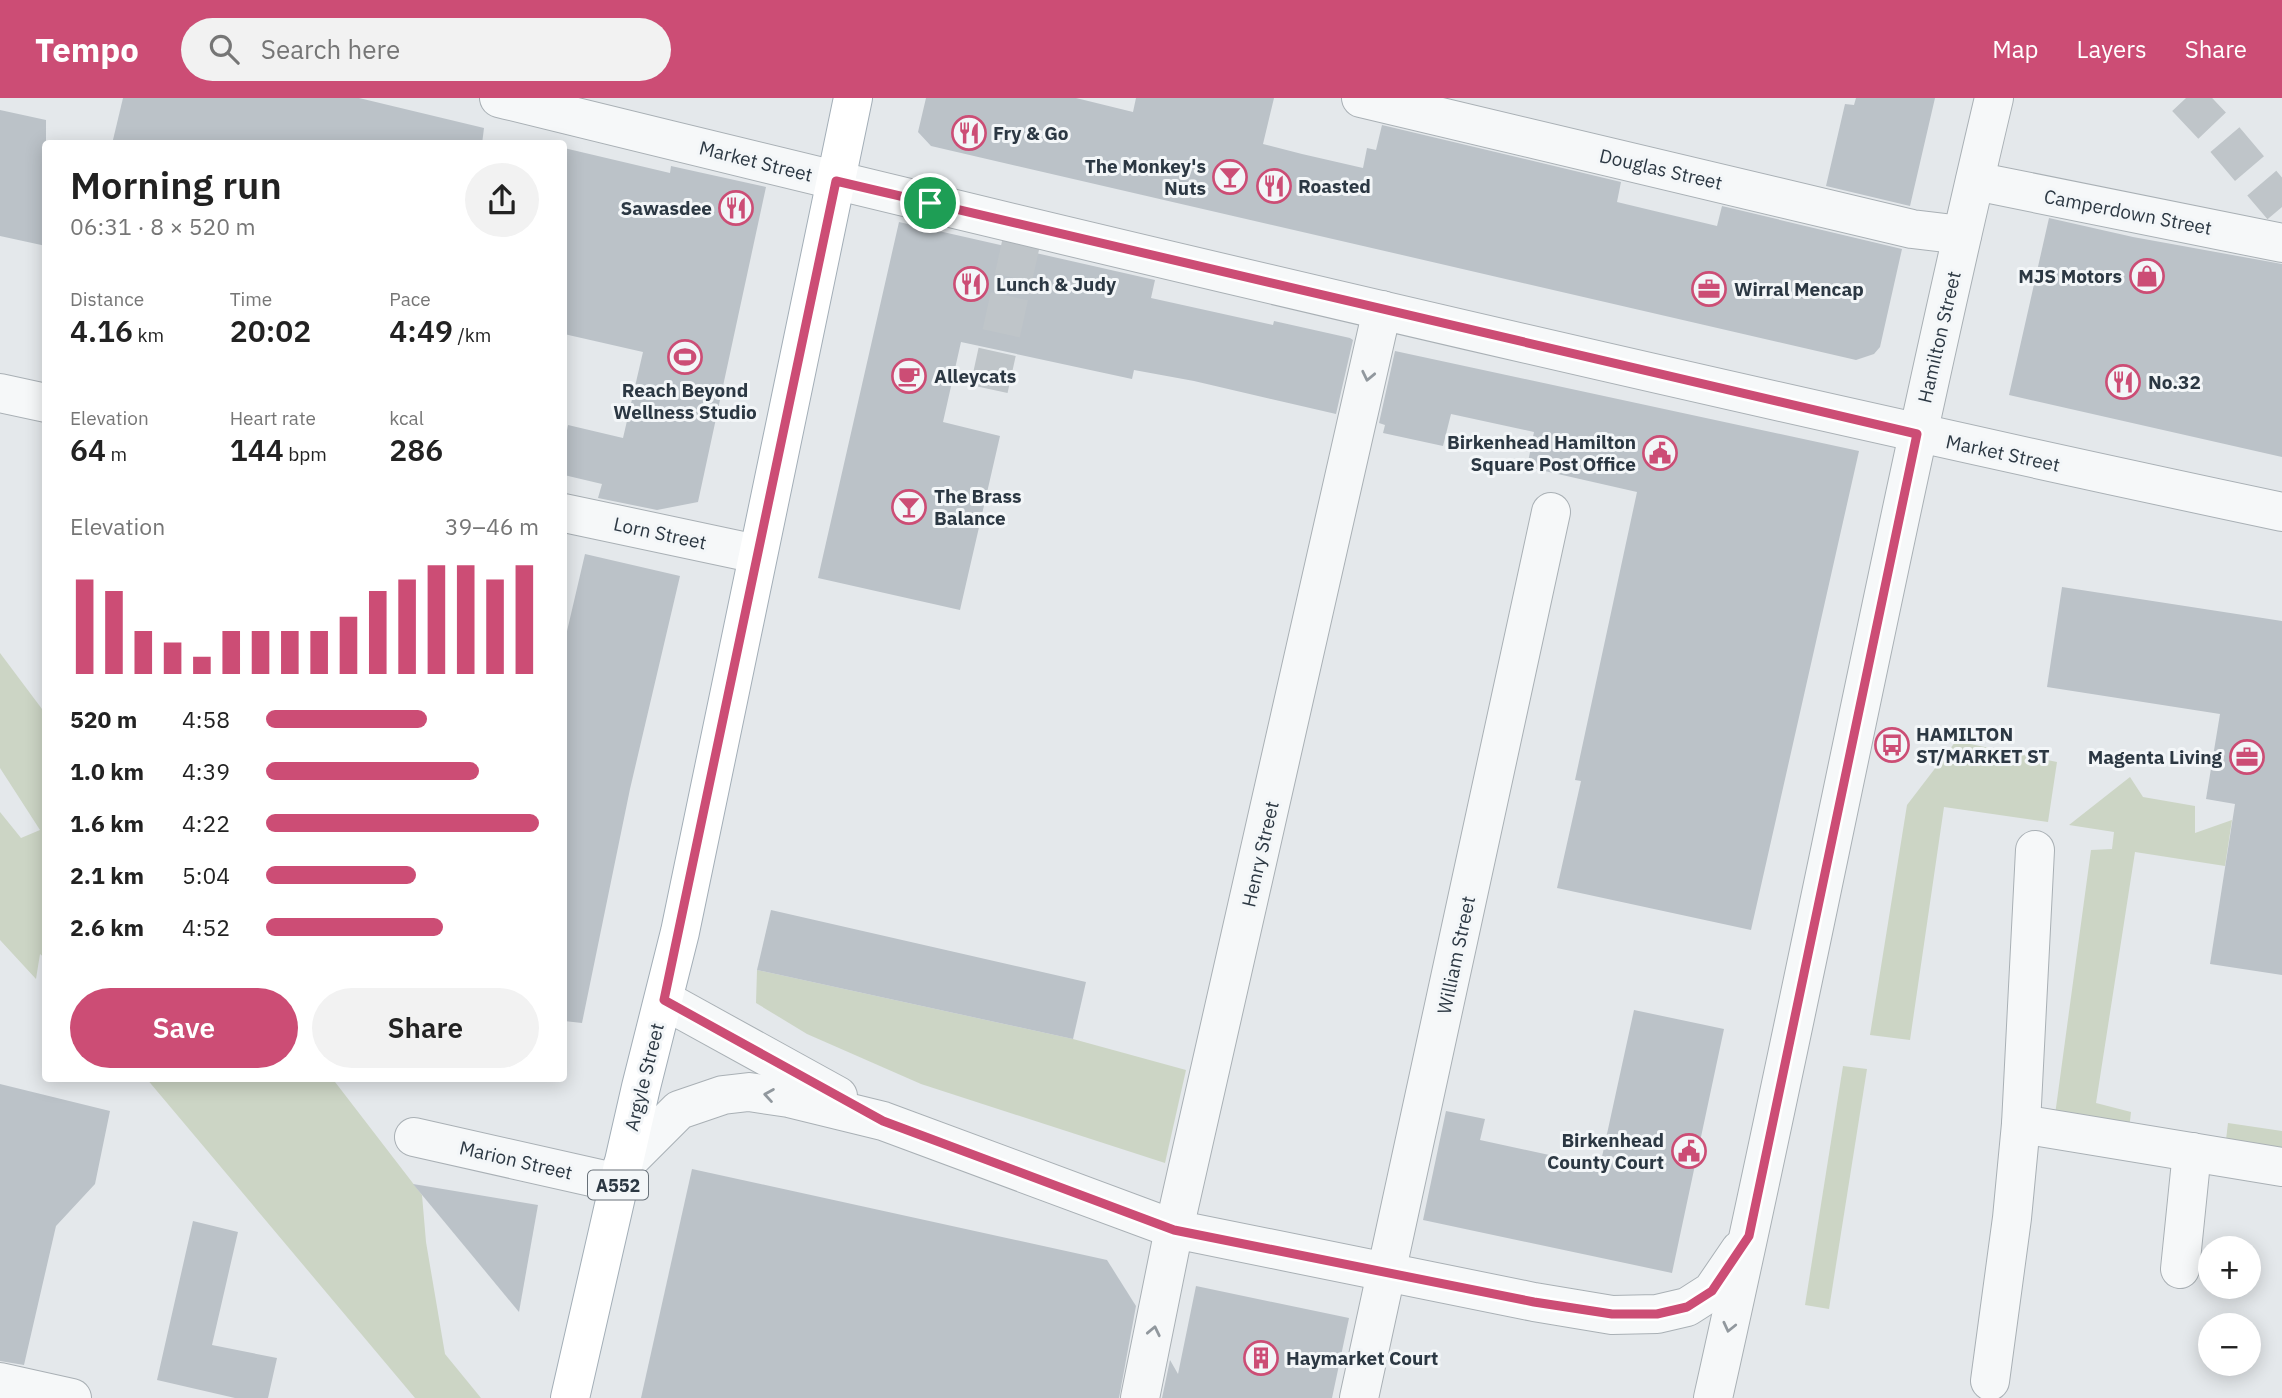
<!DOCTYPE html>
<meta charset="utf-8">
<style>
body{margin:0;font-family:"IBM Plex Sans",sans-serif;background:#f2f2f2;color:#222;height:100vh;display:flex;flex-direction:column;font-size:26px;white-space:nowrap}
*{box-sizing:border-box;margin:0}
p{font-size:23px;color:#767676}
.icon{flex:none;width:38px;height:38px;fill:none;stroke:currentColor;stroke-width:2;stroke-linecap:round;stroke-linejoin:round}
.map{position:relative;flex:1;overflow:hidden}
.panel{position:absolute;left:42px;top:42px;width:525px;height:942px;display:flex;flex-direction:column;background:#fff;border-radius:7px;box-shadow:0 4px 18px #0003}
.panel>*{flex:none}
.tools{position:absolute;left:2198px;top:1138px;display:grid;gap:14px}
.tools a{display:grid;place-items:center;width:63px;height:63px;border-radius:50%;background:#fff;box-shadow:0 4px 18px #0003;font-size:35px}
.pin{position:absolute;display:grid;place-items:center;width:60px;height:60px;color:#fff;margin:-30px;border:4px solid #fff;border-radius:50%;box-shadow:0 2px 7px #0007}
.round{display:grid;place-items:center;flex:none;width:74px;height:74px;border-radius:37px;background:#f2f2f2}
.headline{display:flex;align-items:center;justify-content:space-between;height:119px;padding:0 28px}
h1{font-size:38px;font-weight:600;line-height:52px}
.figures{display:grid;grid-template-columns:repeat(3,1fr);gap:10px;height:119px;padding:7px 28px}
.figures div{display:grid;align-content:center}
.figures b{font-size:30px;font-weight:600}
.figures small{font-size:19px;font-weight:400}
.figures p{font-size:19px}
.chart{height:196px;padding:14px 28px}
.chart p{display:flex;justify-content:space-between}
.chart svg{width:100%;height:126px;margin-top:7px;stroke:#cc4d75;stroke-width:6}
.button{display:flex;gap:14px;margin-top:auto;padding:14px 28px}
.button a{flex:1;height:80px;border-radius:42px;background:#cc4d75;color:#fff;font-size:28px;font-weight:600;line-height:80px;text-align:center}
.button a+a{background:#f2f2f2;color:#222}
ul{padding:0 28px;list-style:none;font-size:23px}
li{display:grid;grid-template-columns:112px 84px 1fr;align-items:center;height:52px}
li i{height:18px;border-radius:9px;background:#cc4d75}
header{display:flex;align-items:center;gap:42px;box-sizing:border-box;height:98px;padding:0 35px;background:#cc4d75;color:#fff}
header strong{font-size:33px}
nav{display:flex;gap:38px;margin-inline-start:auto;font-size:24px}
.search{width:490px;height:63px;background:#f2f2f2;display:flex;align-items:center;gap:18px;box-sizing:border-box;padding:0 24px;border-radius:38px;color:#767676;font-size:26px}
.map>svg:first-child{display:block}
.green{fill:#ccd5c5}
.building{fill:#bbc2c8}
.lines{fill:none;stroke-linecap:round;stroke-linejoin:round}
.minor-tunnel{stroke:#bfc5c9;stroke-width:38;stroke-dasharray:38 19;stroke-linecap:butt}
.major-tunnel{stroke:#bfc5c9;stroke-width:38;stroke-dasharray:38 19;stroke-linecap:butt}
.minor-casing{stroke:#a9b0b5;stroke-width:40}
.major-casing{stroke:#a3aeb7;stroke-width:40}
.minor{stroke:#f6f8f9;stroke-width:38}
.major{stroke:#fff;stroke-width:38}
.oneway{stroke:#91989e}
.route-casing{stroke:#fff;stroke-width:14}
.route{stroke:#cc4d75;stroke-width:9}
.labels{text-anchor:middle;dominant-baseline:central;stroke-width:6;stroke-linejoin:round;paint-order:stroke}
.shield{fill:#f3f6f8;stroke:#687179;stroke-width:2}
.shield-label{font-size:18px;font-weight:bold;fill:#2c3843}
.poi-label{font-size:19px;font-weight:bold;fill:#2c3843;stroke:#f3f6f8;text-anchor:start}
.street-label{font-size:19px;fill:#2c3843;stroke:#f3f6f8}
</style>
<header>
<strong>Tempo</strong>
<div class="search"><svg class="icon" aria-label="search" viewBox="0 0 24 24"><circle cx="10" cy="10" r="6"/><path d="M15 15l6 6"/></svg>Search here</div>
<nav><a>Map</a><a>Layers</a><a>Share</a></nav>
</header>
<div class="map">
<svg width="2282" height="1300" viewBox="0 0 2282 1300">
<rect width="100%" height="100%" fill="#e4e8eb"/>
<!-- green -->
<g class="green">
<polygon points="0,555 45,615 46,861 40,856 36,881 0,842 0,714 21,740 40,732 0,670"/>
<polygon points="1956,643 2057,664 2048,724 1944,709 1910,942 1870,937 1907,707"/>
<polygon points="2130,679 2143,699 2195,708 2195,735 2232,722 2225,768 2135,754 2096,1005 2131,1014 2127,1049 2052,1039 2091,752 2112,751 2114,734 2069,727"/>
<polygon points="757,872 1073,941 1186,972 1165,1065 921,986 807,936 756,905"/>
<polygon points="1843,968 1867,971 1829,1211 1805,1207"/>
<polygon points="146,980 332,980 422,1097 426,1144 445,1256 481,1300 415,1300"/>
<polygon points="2228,1025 2282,1033 2282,1067 2224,1058"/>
</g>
<!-- building -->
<g class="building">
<polygon points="123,0 359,0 484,30 482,46 112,46"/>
<polygon points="926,0 1076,0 1133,14 1136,0 1274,0 1263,46 1302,56 1363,70 1367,50 1376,52 1382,27 1621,84 1617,104 1717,128 1722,108 1902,151 1880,249 1874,256 1856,262 931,48 918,34"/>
<polygon points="1856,0 1935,0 1910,108 1826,88 1845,6 1854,7"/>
<polygon points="0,12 46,22 46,148 0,138"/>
<polygon points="564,50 670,75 671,68 766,89 698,404 657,412 598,400 602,386 564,377 564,349 568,327 623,340 643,254 564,236"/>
<polygon points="2049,120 2133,139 2282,166 2282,359 2009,297"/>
<polygon points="899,124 1155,182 1151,200 1273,227 1274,223 1350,240 1353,242 1336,316 1194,283 1134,272 1132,281 961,244 943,324 1000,338 960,512 818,480"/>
<polygon points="1395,253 1859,353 1751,832 1557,790 1581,683 1575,682 1637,394 1527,369 1534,334 1451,316 1443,348 1383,335 1385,327 1379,325"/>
<polygon points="585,456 680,478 630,691 582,925 564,923 564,546"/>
<polygon points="2062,489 2282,523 2282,877 2210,866 2235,706 2206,701 2220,616 2047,589"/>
<polygon points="771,812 1086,884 1073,941 757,872"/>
<polygon points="1634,912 1724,931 1672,1175 1423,1122 1446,1013 1485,1021 1480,1042 1600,1068"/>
<polygon points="0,986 110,1013 95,1086 56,1128 24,1267 0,1263"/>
<polygon points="692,1071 1107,1162 1136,1208 1119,1300 641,1300"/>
<polygon points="413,1086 538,1107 519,1214"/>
<polygon points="193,1123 238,1134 212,1247 277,1260 268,1300 235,1300 157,1282"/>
<polygon points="1196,1188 1349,1220 1332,1300 1162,1300 1170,1262 1178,1276"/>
</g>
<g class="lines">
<!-- minor-tunnel -->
<polyline class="minor-tunnel" points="989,291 1025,127"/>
<!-- major-tunnel -->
<polyline class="major-tunnel" points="2186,0 2221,37 2282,109"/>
<!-- minor casing -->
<g class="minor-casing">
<g id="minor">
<path d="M499,0C1091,146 1685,287 2282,414"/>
<polyline points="1361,0 1912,131 1962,137"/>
<polyline points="1975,83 2282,145"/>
<polyline points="0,295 46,305"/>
<polyline points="564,415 757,456"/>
<polyline points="2035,752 2021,1026 2282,1069"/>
<polyline points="664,902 838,998"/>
<polyline points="414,1039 618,1085"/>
<polyline points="622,1069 679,1012 723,997 749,994 789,1000 883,1023 1174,1131 1534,1204 1612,1217 1657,1216 1687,1209 1712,1193 1740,1152"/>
<polyline points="2180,1171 2192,1054"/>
<polyline points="1990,1283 2012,1120 2021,1026"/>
<polyline points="0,1284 72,1300"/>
<polyline points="1140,1300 1174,1131 1382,212"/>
<polyline points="1359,1300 1551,414"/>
<path d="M1713,1300C1810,867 1892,431 1994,0"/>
</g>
</g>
<!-- major casing -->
<g class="major-casing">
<polyline id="major" points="570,1300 641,989 680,834 853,0"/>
</g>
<!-- minor -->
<use href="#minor" class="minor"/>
<!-- major -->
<use href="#major" class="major"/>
</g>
<!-- one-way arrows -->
<defs><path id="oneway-chevron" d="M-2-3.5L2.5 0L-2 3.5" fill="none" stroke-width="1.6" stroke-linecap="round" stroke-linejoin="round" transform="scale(1.75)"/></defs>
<g class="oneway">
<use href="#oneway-chevron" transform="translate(1368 278) rotate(102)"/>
<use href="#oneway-chevron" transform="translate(769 997) rotate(-171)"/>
<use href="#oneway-chevron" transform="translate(1729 1229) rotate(103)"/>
<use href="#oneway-chevron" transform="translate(1154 1233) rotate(-78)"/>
</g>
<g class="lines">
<!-- route casing -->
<g class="route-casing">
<polygon id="route" points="836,83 1917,336 1749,1138 1712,1193 1687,1209 1657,1216 1612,1216 1534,1204 1174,1132 883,1023 664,902"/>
</g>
<!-- route -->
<use href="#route" class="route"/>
</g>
<!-- icons -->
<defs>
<g id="restaurant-ring" transform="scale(1.75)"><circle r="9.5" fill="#f3f6f8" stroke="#cc4d75" stroke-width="1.5"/><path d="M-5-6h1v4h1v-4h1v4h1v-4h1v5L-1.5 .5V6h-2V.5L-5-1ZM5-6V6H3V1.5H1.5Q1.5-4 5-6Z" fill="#cc4d75"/></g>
<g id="bar-ring" transform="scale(1.75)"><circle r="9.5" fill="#f3f6f8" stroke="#cc4d75" stroke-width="1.5"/><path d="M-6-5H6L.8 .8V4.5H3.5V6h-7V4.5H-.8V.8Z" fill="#cc4d75"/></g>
<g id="shop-ring" transform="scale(1.75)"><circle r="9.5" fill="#f3f6f8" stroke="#cc4d75" stroke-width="1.5"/><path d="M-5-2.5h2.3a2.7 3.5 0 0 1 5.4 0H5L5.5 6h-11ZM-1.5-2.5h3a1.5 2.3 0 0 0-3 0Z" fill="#cc4d75"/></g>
<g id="office-ring" transform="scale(1.75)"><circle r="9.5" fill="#f3f6f8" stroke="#cc4d75" stroke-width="1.5"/><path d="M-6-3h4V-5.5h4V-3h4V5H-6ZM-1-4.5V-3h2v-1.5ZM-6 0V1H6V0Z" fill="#cc4d75"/></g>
<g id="stadium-ring" transform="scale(1.75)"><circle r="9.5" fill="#f3f6f8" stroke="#cc4d75" stroke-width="1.5"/><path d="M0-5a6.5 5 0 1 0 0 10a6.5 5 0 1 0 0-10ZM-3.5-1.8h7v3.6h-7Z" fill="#cc4d75"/></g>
<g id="cafe-ring" transform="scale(1.75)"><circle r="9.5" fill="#f3f6f8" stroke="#cc4d75" stroke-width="1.5"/><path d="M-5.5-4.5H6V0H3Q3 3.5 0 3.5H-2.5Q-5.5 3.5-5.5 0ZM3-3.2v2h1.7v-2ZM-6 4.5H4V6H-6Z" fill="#cc4d75"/></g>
<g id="civic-ring" transform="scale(1.75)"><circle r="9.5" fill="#f3f6f8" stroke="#cc4d75" stroke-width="1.5"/><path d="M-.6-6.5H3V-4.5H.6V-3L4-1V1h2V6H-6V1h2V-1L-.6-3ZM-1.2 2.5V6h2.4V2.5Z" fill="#cc4d75"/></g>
<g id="bus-ring" transform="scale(1.75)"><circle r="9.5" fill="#f3f6f8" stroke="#cc4d75" stroke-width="1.5"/><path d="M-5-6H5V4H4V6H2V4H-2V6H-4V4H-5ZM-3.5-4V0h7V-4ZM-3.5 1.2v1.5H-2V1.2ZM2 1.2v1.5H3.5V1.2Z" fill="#cc4d75"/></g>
<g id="building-ring" transform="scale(1.75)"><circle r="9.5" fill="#f3f6f8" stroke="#cc4d75" stroke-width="1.5"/><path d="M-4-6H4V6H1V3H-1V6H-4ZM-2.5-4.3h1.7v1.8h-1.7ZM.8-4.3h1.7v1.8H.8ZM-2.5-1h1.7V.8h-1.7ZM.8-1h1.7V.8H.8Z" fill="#cc4d75"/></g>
</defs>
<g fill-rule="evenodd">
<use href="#restaurant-ring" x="969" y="35"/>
<use href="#bar-ring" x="1230" y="79"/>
<use href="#restaurant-ring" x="1274" y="88"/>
<use href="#restaurant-ring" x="736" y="110"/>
<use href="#shop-ring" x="2147" y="178"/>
<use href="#restaurant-ring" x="971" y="186"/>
<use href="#office-ring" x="1709" y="191"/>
<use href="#stadium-ring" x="685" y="259"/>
<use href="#cafe-ring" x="909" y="278"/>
<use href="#restaurant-ring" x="2123" y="284"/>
<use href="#civic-ring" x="1660" y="355"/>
<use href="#bar-ring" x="909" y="409"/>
<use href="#bus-ring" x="1892" y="647"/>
<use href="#office-ring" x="2247" y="659"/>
<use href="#civic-ring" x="1689" y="1053"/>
<use href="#building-ring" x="1261" y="1260"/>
</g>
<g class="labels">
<!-- shield labels -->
<rect class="shield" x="588" y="1072.5" width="60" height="29" rx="5"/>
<g class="shield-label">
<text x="618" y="1087">A552</text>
</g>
<!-- poi labels -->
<g class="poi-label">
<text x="993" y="35">Fry &amp; Go</text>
<text x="1206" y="68" text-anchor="end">The Monkey's<tspan x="1206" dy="22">Nuts</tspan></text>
<text x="1298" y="88">Roasted</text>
<text x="712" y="110" text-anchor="end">Sawasdee</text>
<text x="2122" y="178" text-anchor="end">MJS Motors</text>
<text x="996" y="186">Lunch &amp; Judy</text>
<text x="1734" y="191">Wirral Mencap</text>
<text x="934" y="278">Alleycats</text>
<text x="2148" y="284">No.32</text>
<text x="685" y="292" text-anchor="middle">Reach Beyond<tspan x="685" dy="22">Wellness Studio</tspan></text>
<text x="1636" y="344" text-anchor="end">Birkenhead Hamilton<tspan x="1636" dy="22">Square Post Office</tspan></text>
<text x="934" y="398">The Brass<tspan x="934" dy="22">Balance</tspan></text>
<text x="1916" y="636">HAMILTON<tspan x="1916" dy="22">ST/MARKET ST</tspan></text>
<text x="2222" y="659" text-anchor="end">Magenta Living</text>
<text x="1664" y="1042" text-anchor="end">Birkenhead<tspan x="1664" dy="22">County Court</tspan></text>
<text x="1286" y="1260">Haymarket Court</text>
</g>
<!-- street labels -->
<g class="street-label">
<text transform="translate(756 63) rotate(14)">Market Street</text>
<text transform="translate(1661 71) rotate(13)">Douglas Street</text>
<text transform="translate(2128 114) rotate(11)">Camperdown Street</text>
<text transform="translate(1939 239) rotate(-77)">Hamilton Street</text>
<text transform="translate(2003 355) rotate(12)">Market Street</text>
<text transform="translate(660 435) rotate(12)">Lorn Street</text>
<text transform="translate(1260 756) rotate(-77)">Henry Street</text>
<text transform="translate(1456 857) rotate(-78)">William Street</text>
<text transform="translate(644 979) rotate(-76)">Argyle Street</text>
<text transform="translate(516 1062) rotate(13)">Marion Street</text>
</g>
</g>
</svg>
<div class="tools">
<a>+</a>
<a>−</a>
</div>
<div class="pin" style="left:930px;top:105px;background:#1e9e55"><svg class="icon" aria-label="arrive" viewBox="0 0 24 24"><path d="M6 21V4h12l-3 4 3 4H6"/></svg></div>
<section class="panel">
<div class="headline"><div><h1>Morning run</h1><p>06:31 · 8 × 520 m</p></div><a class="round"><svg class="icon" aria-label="share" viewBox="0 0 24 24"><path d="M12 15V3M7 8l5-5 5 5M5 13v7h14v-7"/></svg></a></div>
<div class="figures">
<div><p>Distance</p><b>4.16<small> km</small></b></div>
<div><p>Time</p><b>20:02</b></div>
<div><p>Pace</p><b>4:49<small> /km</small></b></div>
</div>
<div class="figures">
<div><p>Elevation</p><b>64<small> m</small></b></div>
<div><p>Heart rate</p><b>144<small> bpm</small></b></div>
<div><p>kcal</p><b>286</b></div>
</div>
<div class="chart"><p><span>Elevation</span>39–46 m</p>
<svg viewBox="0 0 160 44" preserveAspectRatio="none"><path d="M5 44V11M15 44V15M25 44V29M35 44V33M45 44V38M55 44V29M65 44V29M75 44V29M85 44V29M95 44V24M105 44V15M115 44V11M125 44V6M135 44V6M145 44V11M155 44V6"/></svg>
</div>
<ul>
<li><b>520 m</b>4:58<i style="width:59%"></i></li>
<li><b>1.0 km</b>4:39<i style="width:78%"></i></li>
<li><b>1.6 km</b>4:22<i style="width:100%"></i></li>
<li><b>2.1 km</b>5:04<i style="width:55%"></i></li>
<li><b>2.6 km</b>4:52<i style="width:65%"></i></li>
</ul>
<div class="button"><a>Save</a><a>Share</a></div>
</section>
</div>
